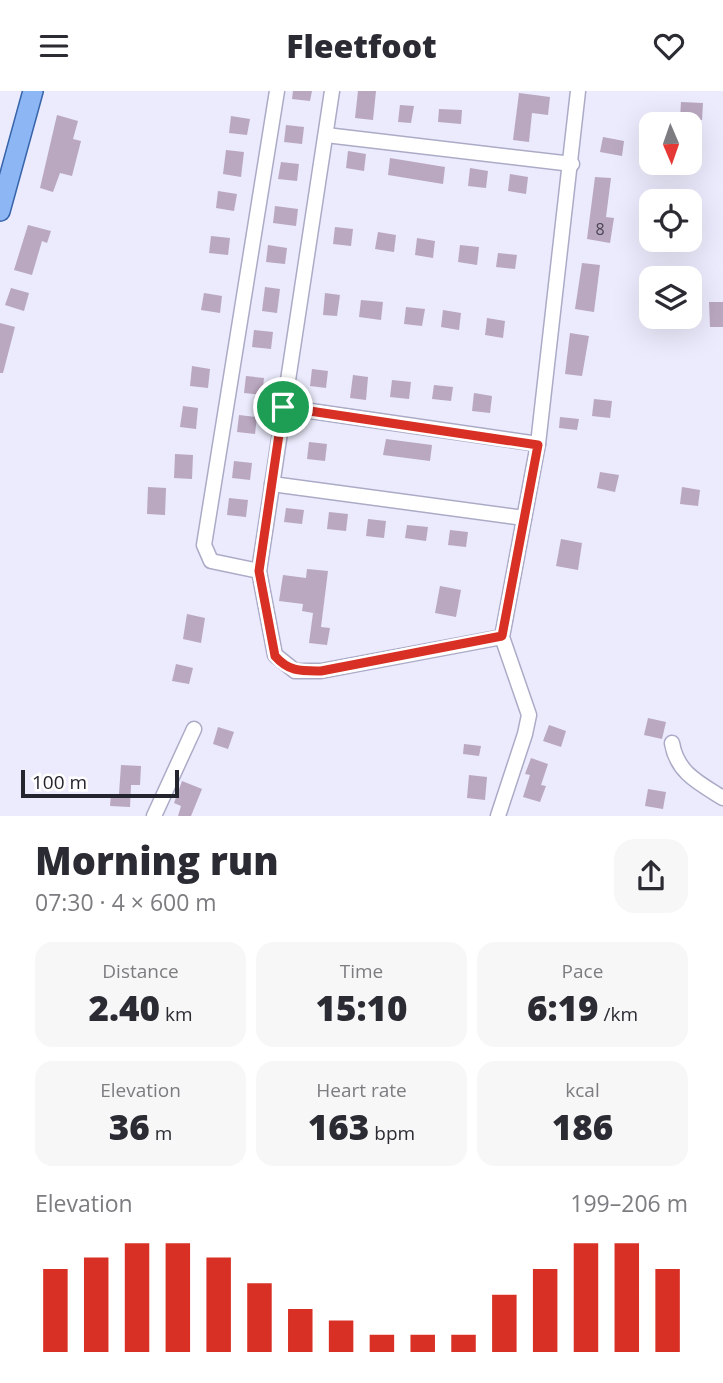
<!DOCTYPE html>
<meta charset="utf-8">
<style>
body{margin:0;font-family:"Open Sans",sans-serif;background:#f7f7f7;color:#2b2b33;height:100vh;display:flex;flex-direction:column;font-size:26px;white-space:nowrap}
*{box-sizing:border-box;margin:0}
p{font-size:23px;color:#7c7c81}
.icon{flex:none;width:38px;height:38px;fill:none;stroke:currentColor;stroke-width:2;stroke-linecap:round;stroke-linejoin:round}
.map{position:relative;height:725px;overflow:hidden}
.sheet{display:flex;flex-direction:column;background:#fff;flex:1}
.sheet>*{flex:none}
.needle{width:46px;rotate:178deg}
.controls{position:absolute;left:639px;top:21px;display:grid;gap:14px}
.controls a{display:grid;place-items:center;width:63px;height:63px;border-radius:14px;background:#fff;box-shadow:0 7px 28px #0002;font-size:35px}
.scale{position:absolute;left:21px;bottom:18px;width:158px;box-sizing:border-box;padding-left:7px;border:4px solid #24242f;border-top:0;font-size:19px;line-height:24px;white-space:nowrap;color:#24242f;-webkit-text-stroke:5px #fff;paint-order:stroke}
.pin{position:absolute;display:grid;place-items:center;width:60px;height:60px;color:#fff;margin:-30px;border:4px solid #fff;border-radius:50%;box-shadow:0 2px 7px #0007}
.round{display:grid;place-items:center;flex:none;width:74px;height:74px;border-radius:21px;background:#f7f7f7}
.overview{display:flex;align-items:center;justify-content:space-between;height:119px;padding:0 35px}
h1{font-size:38px;font-weight:800;line-height:52px}
.figures{display:grid;grid-template-columns:repeat(3,1fr);gap:10px;height:119px;padding:7px 35px}
.figures div{display:grid;align-content:center;border-radius:18px;background:#f7f7f7;text-align:center}
.figures b{font-size:35px;font-weight:800}
.figures small{font-size:19px;font-weight:400}
.figures p{font-size:19px}
.chart{height:196px;padding:14px 35px}
.chart p{display:flex;justify-content:space-between}
.chart svg{width:100%;height:126px;margin-top:7px;stroke:#d93025;stroke-width:6}
header{display:flex;justify-content:space-between;align-items:center;height:91px;padding:0 35px;background:#fff;font-size:32px;font-weight:800}
.map>svg:first-child{display:block}
.building{fill:#baa7c0}
.lines{fill:none;stroke-linecap:round;stroke-linejoin:round}
.minor-casing{stroke:#acabc7;stroke-width:17}
.major-casing{stroke:#3764aa;stroke-width:22}
.minor{stroke:#fff;stroke-width:14}
.major{stroke:#8db7f4;stroke-width:19}
.route-casing{stroke:#fff;stroke-width:14}
.route{stroke:#d93025;stroke-width:9}
.labels{text-anchor:middle;dominant-baseline:central;stroke-width:5;stroke-linejoin:round;paint-order:stroke}
.number-label{font-size:16px;fill:#4a4553}
</style>
<header><svg class="icon" aria-label="menu" viewBox="0 0 24 24"><path d="M4 6h16M4 12h16M4 18h16"/></svg>Fleetfoot<svg class="icon" aria-label="heart" viewBox="0 0 24 24"><path d="M12 20l-8-8c-3-5 5-10 8-4 3-6 11-1 8 4z"/></svg></header>
<div class="map">
<svg width="723" height="725" viewBox="0 0 723 725">
<rect width="100%" height="100%" fill="#ebebfd"/>
<!-- building -->
<g class="building">
<polygon points="293,0 312,0 310,10 292,8"/>
<polygon points="358,0 376,0 373,29 355,27"/>
<polygon points="519,2 550,6 548,24 532,22 529,51 513,49"/>
<polygon points="681,11 703,12 702,29 680,28"/>
<polygon points="400,14 414,15 411,32 398,31"/>
<polygon points="439,18 462,19 461,33 438,31"/>
<polygon points="57,24 78,30 73,48 81,50 72,85 60,82 53,101 40,97"/>
<polygon points="231,25 250,28 247,44 229,42"/>
<polygon points="286,34 304,36 302,53 284,51"/>
<polygon points="603,46 624,50 622,65 600,61"/>
<polygon points="226,59 244,61 241,86 223,83"/>
<polygon points="348,60 366,63 364,80 346,77"/>
<polygon points="390,67 445,76 443,93 388,84"/>
<polygon points="281,71 299,73 297,90 278,88"/>
<polygon points="470,77 488,80 486,97 468,95"/>
<polygon points="510,83 528,86 526,103 508,100"/>
<polygon points="595,86 611,87 606,126 614,127 610,152 587,148"/>
<polygon points="218,100 237,103 234,120 216,117"/>
<polygon points="275,115 298,118 296,135 273,132"/>
<polygon points="28,134 51,140 47,152 42,150 32,184 14,179"/>
<polygon points="335,136 353,138 351,155 333,153"/>
<polygon points="378,141 396,144 394,161 375,158"/>
<polygon points="211,145 230,147 228,164 209,162"/>
<polygon points="417,147 435,150 433,167 415,164"/>
<polygon points="268,154 287,157 285,173 266,171"/>
<polygon points="460,154 479,156 477,174 458,171"/>
<polygon points="498,162 517,164 515,178 496,176"/>
<polygon points="582,172 600,174 594,221 575,218"/>
<polygon points="265,196 280,198 277,222 262,220"/>
<polygon points="11,197 29,202 24,220 5,214"/>
<polygon points="204,202 222,205 220,222 201,219"/>
<polygon points="325,202 340,204 337,225 323,224"/>
<polygon points="361,209 383,211 381,229 359,226"/>
<polygon points="709,211 723,211 723,236 710,236"/>
<polygon points="406,216 425,218 422,235 404,233"/>
<polygon points="443,219 461,222 459,239 441,236"/>
<polygon points="487,227 505,230 503,247 485,244"/>
<polygon points="0,232 15,236 3,282 0,282"/>
<polygon points="254,239 273,241 271,258 252,256"/>
<polygon points="570,242 589,245 582,285 565,283"/>
<polygon points="192,275 210,278 208,297 190,295"/>
<polygon points="312,278 328,280 326,297 310,295"/>
<polygon points="353,284 368,286 366,309 350,307"/>
<polygon points="246,285 264,287 262,304 244,302"/>
<polygon points="392,289 411,291 409,308 390,306"/>
<polygon points="434,294 453,296 451,310 432,308"/>
<polygon points="474,302 492,305 490,322 472,320"/>
<polygon points="594,308 612,310 610,327 592,325"/>
<polygon points="183,315 198,317 196,338 180,336"/>
<polygon points="239,324 257,326 255,343 237,341"/>
<polygon points="560,326 579,328 577,339 559,337"/>
<polygon points="386,348 432,354 430,370 383,364"/>
<polygon points="309,351 327,353 325,370 307,368"/>
<polygon points="175,363 193,364 192,388 174,387"/>
<polygon points="234,370 252,372 250,389 232,387"/>
<polygon points="600,381 619,384 615,401 597,397"/>
<polygon points="148,396 166,397 165,424 147,423"/>
<polygon points="682,396 700,399 698,415 680,413"/>
<polygon points="229,407 248,409 246,426 227,424"/>
<polygon points="286,417 304,419 302,433 284,431"/>
<polygon points="329,421 348,423 346,440 327,438"/>
<polygon points="368,428 386,430 384,447 366,445"/>
<polygon points="407,434 428,436 426,450 405,447"/>
<polygon points="450,439 468,441 466,456 448,454"/>
<polygon points="561,448 582,452 578,479 556,475"/>
<polygon points="307,478 328,480 321,536 330,537 327,554 309,552 313,522 302,520 303,513 279,510 283,484 306,487"/>
<polygon points="440,495 461,499 456,526 435,522"/>
<polygon points="187,523 205,527 201,552 183,548"/>
<polygon points="176,573 193,577 189,593 172,590"/>
<polygon points="648,627 666,631 662,648 644,644"/>
<polygon points="549,634 566,640 561,656 543,650"/>
<polygon points="218,636 234,641 228,658 213,653"/>
<polygon points="464,653 481,655 479,665 463,663"/>
<polygon points="531,667 548,673 541,694 546,695 540,711 523,706 530,684 525,683"/>
<polygon points="121,674 141,675 140,694 131,694 130,716 110,715 111,703 119,703"/>
<polygon points="469,684 487,686 485,709 467,707"/>
<polygon points="182,690 202,698 191,725 178,725 181,715 174,712"/>
<polygon points="648,698 666,701 663,718 645,715"/>
</g>
<g class="lines">
<!-- minor casing -->
<g class="minor-casing">
<g id="minor">
<polyline points="332,0 259,480 275,564 295,580 321,580 502,546"/>
<polyline points="326,44 572,73"/>
<polyline points="283,316 538,353"/>
<polyline points="272,393 524,427"/>
<polyline points="259,480 211,470 204,454 277,0"/>
<path d="M672,652C677,682 699,692 723,707"/>
<polyline points="154,725 194,638"/>
<polyline points="498,725 525,643 529,624 502,546 538,353 578,0"/>
</g>
</g>
<!-- major casing -->
<g class="major-casing">
<polyline id="major" points="0,120 33,0"/>
</g>
<!-- minor -->
<use href="#minor" class="minor"/>
<!-- major -->
<use href="#major" class="major"/>
</g>
<g class="lines">
<!-- route casing -->
<g class="route-casing">
<path id="route" d="M283,316L538,354L502,545L321,580C301,580 289,581 275,565L259,480Z"/>
</g>
<!-- route -->
<use href="#route" class="route"/>
</g>
<g class="labels">
<!-- number labels -->
<g class="number-label">
<text x="600" y="138">8</text>
</g>
</g>
</svg>
<div class="controls">
<a><svg class="needle" viewBox="-14 -14 28 28"><path d="M0-13l5 13h-10z" fill="#e53935"/><path d="M0 13l5-13h-10z" fill="#7c7c81"/></svg></a>
<a><svg class="icon" aria-label="locate" viewBox="0 0 24 24"><circle cx="12" cy="12" r="6"/><path d="M12 2v4M12 18v4M2 12h4M18 12h4"/></svg></a>
<a><svg class="icon" aria-label="layers" viewBox="0 0 24 24"><path d="M12 4l9 5-9 5-9-5zM3 14l9 5 9-5"/></svg></a>
</div>
<div class="scale">100 m</div>
<div class="pin" style="left:283px;top:316px;background:#1e9e55"><svg class="icon" aria-label="arrive" viewBox="0 0 24 24"><path d="M6 21V4h12l-3 4 3 4H6"/></svg></div>
</div>
<section class="sheet">
<div class="overview"><div><h1>Morning run</h1><p>07:30 · 4 × 600 m</p></div><a class="round"><svg class="icon" aria-label="share" viewBox="0 0 24 24"><path d="M12 15V3M7 8l5-5 5 5M5 13v7h14v-7"/></svg></a></div>
<div class="figures">
<div><p>Distance</p><b>2.40<small> km</small></b></div>
<div><p>Time</p><b>15:10</b></div>
<div><p>Pace</p><b>6:19<small> /km</small></b></div>
</div>
<div class="figures">
<div><p>Elevation</p><b>36<small> m</small></b></div>
<div><p>Heart rate</p><b>163<small> bpm</small></b></div>
<div><p>kcal</p><b>186</b></div>
</div>
<div class="chart"><p><span>Elevation</span>199–206 m</p>
<svg viewBox="0 0 160 44" preserveAspectRatio="none"><path d="M5 44V15M15 44V11M25 44V6M35 44V6M45 44V11M55 44V20M65 44V29M75 44V33M85 44V38M95 44V38M105 44V38M115 44V24M125 44V15M135 44V6M145 44V6M155 44V15"/></svg>
</div>
</section>
